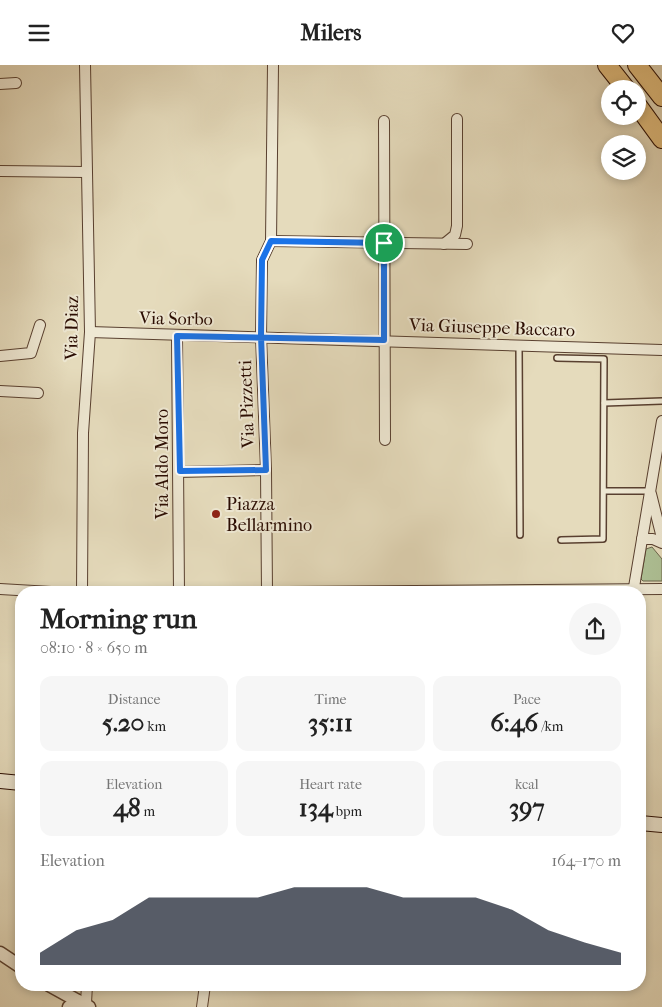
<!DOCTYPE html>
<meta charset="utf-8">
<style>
body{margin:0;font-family:"IM FELL French Canon",serif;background:#f6f6f6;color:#222;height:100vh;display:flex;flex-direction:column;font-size:19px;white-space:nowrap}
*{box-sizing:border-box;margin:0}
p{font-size:16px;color:#767676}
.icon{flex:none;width:28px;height:28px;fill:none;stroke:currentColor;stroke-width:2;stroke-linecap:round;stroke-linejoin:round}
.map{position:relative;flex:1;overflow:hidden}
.panel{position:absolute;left:15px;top:521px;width:631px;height:405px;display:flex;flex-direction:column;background:#fff;border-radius:20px;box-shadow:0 2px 8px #0003}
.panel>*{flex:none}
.fabs{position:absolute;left:601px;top:15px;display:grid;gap:10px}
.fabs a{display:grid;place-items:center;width:45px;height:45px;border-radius:50%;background:#fff;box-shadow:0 2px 8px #0003;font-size:25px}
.pin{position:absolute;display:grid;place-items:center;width:42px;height:42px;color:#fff;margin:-21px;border:2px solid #fff;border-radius:50%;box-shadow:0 1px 5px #0007}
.round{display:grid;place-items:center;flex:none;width:52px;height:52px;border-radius:26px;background:#f6f6f6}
.overview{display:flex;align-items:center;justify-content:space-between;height:85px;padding:0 25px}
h1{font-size:28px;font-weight:700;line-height:38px}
.figures{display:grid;grid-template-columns:repeat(3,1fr);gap:8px;height:85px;padding:5px 25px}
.figures div{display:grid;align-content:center;border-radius:12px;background:#f6f6f6;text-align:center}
.figures b{font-size:25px;font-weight:700}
.figures small{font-size:14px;font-weight:400}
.figures p{font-size:14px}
.chart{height:140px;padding:10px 25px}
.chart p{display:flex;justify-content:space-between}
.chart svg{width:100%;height:90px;margin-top:5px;fill:#111827;opacity:.7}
header{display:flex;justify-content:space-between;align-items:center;height:65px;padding:0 25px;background:#fff;font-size:22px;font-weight:700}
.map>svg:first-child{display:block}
.green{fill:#aec196;stroke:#6c664c}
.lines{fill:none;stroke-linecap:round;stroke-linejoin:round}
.service-casing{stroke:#594030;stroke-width:8}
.minor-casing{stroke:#594030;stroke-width:12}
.tertiary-casing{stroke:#594030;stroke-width:15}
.secondary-casing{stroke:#2a0c02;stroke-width:16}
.motorway-casing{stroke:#2a0c02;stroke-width:20}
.service{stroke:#eee8d3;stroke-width:5}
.minor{stroke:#eee8d3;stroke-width:10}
.tertiary{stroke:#eee8d3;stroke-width:12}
.secondary{stroke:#eee8d3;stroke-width:14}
.motorway{stroke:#e2be7e;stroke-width:18}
.route-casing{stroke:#fff;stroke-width:10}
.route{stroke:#1a73e8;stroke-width:6}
.poi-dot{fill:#8f2418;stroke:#eee8d3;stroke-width:2}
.labels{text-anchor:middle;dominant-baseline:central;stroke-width:4;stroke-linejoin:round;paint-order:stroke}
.street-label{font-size:18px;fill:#2a0c02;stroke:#eee8d3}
.poi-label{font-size:18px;fill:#2a0c02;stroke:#eee8d3;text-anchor:start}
</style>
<header><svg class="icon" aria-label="menu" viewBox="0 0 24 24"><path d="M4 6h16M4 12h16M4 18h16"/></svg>Milers<svg class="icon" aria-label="heart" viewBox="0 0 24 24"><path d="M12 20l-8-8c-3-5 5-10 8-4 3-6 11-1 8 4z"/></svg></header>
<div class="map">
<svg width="662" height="942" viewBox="0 0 662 942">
<rect width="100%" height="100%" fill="#e5dbbc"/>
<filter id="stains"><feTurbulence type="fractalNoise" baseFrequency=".004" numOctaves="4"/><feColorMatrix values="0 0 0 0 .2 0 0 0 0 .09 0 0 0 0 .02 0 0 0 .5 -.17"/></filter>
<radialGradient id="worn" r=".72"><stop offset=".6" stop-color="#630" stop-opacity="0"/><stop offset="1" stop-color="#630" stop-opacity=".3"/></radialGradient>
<!-- green -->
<polygon class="green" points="652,482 662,494 662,516 643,516 641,514 646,484"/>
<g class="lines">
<!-- service casing -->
<g class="service-casing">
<g id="service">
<polyline points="519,281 520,470"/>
<polyline points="557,293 604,294 603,474 561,475"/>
<polyline points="604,338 662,336"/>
<polyline points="604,426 650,426"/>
</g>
</g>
<!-- minor casing -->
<g class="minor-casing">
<g id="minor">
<polyline points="0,19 16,18"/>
<polyline points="384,56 385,375"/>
<polyline points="0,106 86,107"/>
<polyline points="271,176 467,179"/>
<polyline points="444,179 455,170 457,161 457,54"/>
<polyline points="90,267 662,285"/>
<polyline points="177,271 179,527"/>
<polyline points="0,291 31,288 40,260"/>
<polyline points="0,326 38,328"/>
<polyline points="179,407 266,405"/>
<polyline points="651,429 662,473"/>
<polyline points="642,474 653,474 662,478"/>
<polyline points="0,524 68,528"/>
<polyline points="267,527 266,405 261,271 262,195 271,176 273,0"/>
<polyline points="82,528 83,368 90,267 85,0"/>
<polyline points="147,528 662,524"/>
<polyline points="633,528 662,356"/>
<polyline points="86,938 87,920"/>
<polyline points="202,942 205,920"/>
</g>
</g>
<!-- tertiary casing -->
<g class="tertiary-casing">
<g id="tertiary">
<polyline points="0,888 21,902"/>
<polyline points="49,920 78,936"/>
<polyline points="69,942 78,936 89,942"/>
</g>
</g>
<!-- secondary casing -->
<g class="secondary-casing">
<g id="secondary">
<polyline points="0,716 21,718"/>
<polyline points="640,758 662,760"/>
</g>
</g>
<!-- motorway casing -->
<g class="motorway-casing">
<g id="motorway">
<polyline points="607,0 626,24"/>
<polyline points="637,0 662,32"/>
<polyline points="638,41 662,74"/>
</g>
</g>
<!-- service -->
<use href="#service" class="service"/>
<!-- minor -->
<use href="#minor" class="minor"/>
<!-- tertiary -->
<use href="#tertiary" class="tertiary"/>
<!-- secondary -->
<use href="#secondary" class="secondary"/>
<!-- motorway -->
<use href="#motorway" class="motorway"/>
</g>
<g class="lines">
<!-- route casing -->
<g class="route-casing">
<polyline id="route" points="384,178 271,176 262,195 261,271 266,405 180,406 177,271 384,275 384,178"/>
</g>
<!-- route -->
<use href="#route" class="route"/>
</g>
<!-- markers -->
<circle class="poi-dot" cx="216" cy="449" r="5"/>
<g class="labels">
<!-- street labels -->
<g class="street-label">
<text transform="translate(176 254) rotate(1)">Via Sorbo</text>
<text transform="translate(72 263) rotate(-89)">Via Diaz</text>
<text transform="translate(492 263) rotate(2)">Via Giuseppe Baccaro</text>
<text transform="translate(247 339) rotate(-92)">Via Pizzetti</text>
<text transform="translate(162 399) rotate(-90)">Via Aldo Moro</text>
</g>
<!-- poi labels -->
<g class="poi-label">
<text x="226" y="439">Piazza<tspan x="226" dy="21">Bellarmino</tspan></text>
</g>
</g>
<rect width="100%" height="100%" filter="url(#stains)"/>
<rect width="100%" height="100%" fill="url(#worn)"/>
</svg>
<div class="fabs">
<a><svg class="icon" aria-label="locate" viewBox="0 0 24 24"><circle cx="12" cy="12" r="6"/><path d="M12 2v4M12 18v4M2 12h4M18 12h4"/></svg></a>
<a><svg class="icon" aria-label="layers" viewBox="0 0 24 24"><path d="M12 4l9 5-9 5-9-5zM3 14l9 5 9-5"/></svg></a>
</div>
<div class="pin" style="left:384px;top:178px;background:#1e9e55"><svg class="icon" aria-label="arrive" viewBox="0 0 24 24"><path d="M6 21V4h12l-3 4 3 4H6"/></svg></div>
<section class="panel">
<div class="overview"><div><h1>Morning run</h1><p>08:10 · 8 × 650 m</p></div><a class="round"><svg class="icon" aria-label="share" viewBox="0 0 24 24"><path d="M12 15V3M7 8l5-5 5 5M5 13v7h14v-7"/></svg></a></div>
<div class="figures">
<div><p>Distance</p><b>5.20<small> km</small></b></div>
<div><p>Time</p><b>35:11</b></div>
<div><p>Pace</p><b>6:46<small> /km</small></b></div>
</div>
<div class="figures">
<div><p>Elevation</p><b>48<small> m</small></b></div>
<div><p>Heart rate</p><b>134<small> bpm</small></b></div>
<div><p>kcal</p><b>397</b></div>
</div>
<div class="chart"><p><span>Elevation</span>164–170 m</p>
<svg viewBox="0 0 160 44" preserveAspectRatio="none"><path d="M0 44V38L10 27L20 22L30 11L40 11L50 11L60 11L70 6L80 6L90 6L100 11L110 11L120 11L130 17L140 27L150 33L160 38V44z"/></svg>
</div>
</section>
</div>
